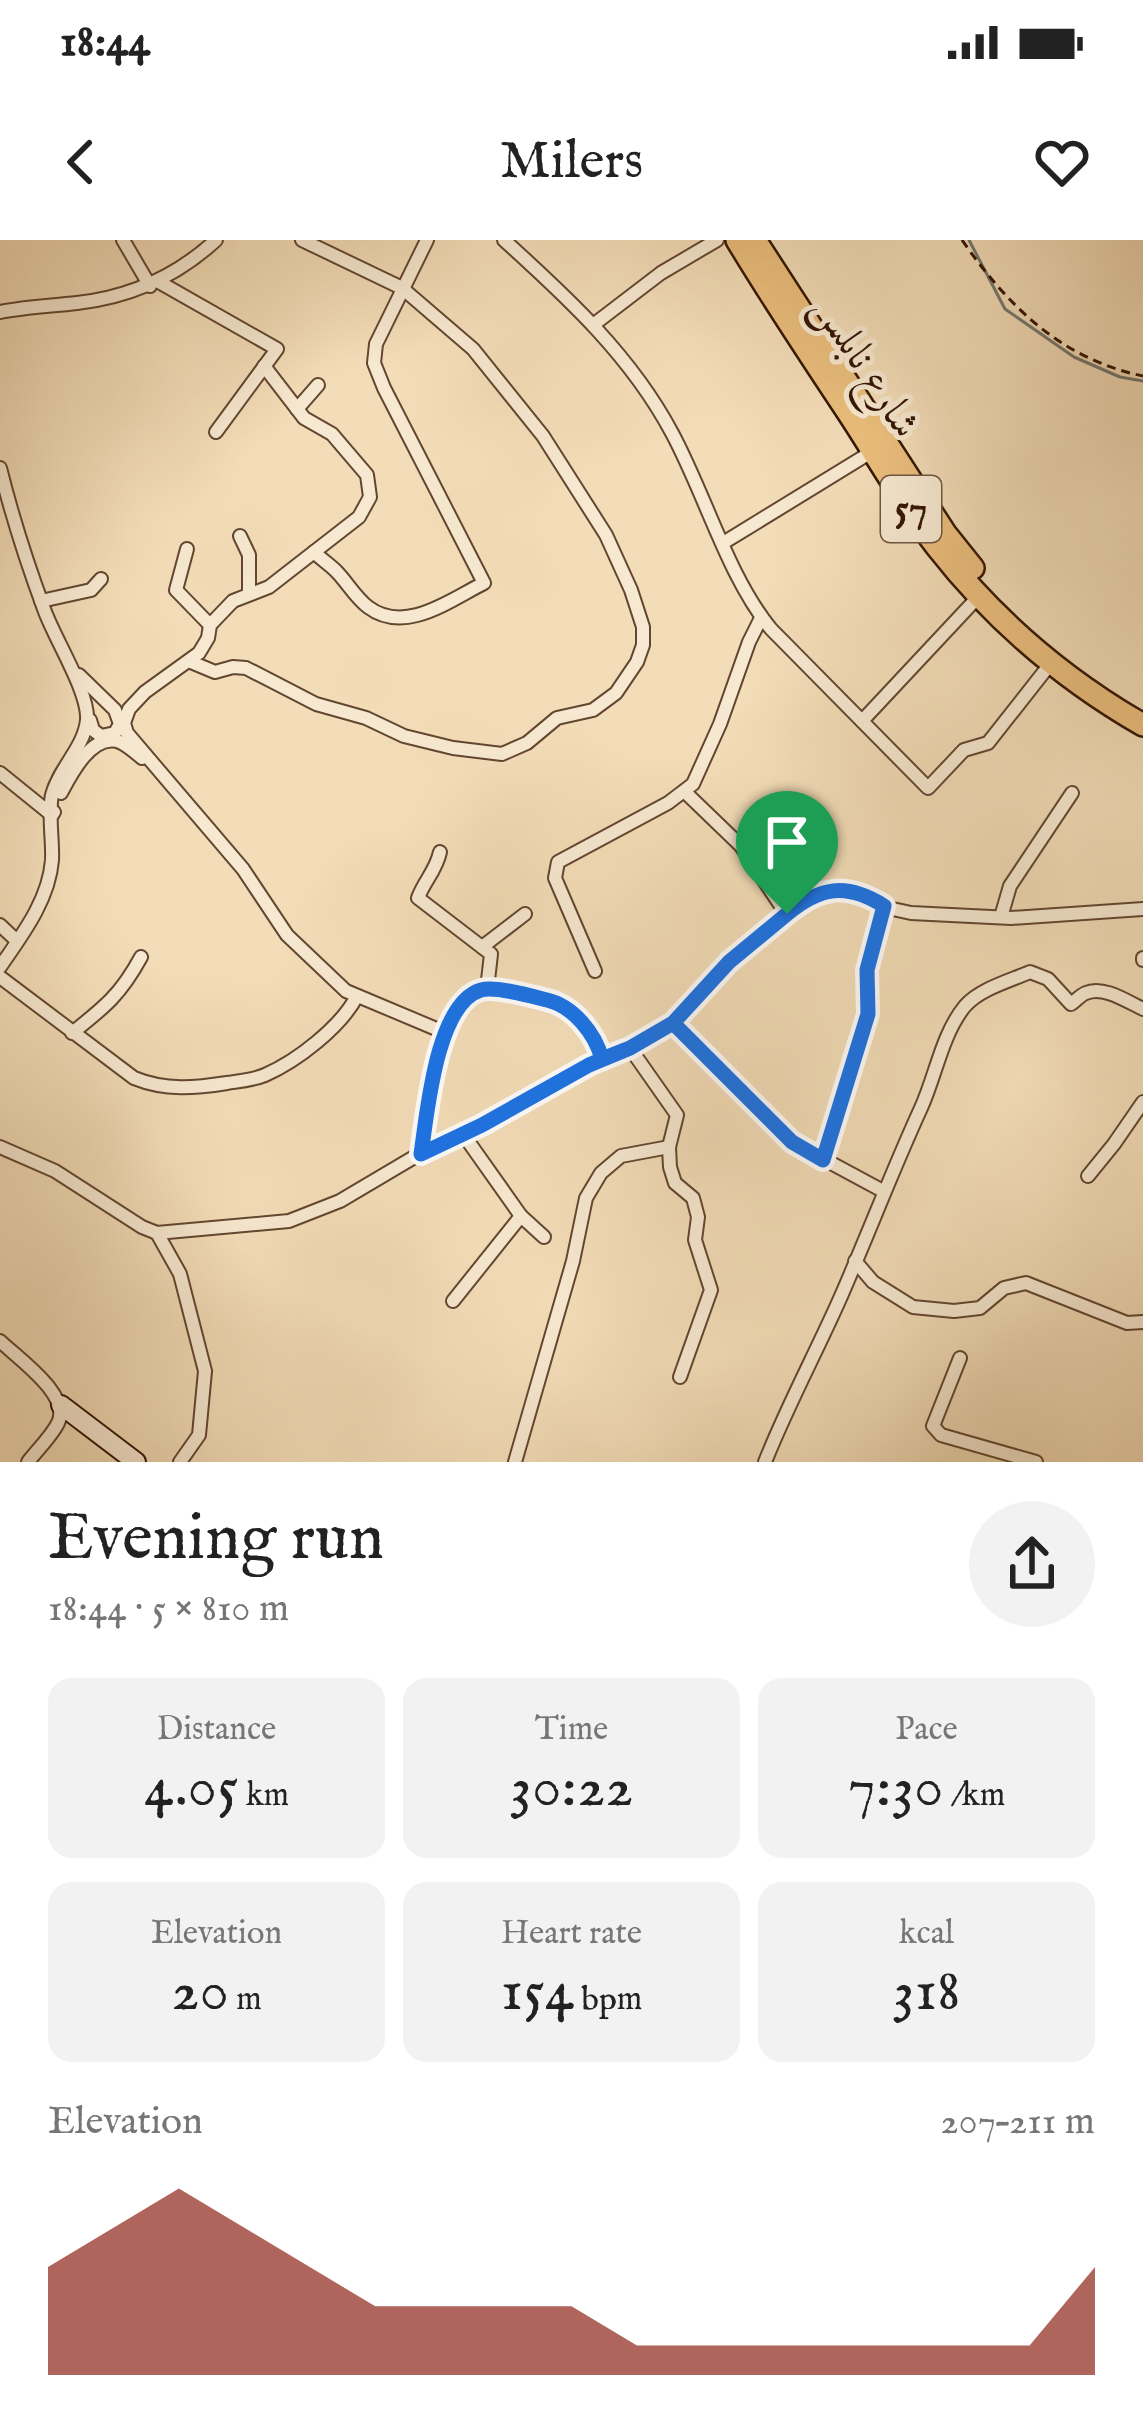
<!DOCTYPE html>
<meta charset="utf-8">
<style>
body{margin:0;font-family:"IM FELL English",Amiri,serif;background:#f2f2f2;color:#222;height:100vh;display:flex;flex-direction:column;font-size:45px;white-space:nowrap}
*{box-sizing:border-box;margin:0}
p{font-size:39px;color:#767676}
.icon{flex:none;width:66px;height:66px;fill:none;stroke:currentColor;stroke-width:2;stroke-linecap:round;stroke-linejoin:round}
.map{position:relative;height:1222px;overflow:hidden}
.side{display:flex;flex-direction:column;background:#fff;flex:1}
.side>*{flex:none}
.pin{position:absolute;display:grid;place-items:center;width:102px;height:102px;color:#fff;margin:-123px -51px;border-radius:50% 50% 50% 0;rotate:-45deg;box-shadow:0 0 12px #0007}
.pin .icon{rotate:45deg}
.round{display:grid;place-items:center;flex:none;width:126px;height:126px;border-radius:63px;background:#f2f2f2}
.head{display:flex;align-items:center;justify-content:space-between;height:204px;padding:0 48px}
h1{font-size:66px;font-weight:600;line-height:90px}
.stats{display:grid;grid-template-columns:repeat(3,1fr);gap:18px;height:204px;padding:12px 48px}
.stats div{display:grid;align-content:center;border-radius:24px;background:#f2f2f2;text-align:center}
.stats b{font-size:60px;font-weight:600}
.stats small{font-size:33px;font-weight:400}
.stats p{font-size:33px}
.chart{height:336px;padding:24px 48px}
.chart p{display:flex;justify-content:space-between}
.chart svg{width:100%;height:216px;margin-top:12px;fill:#8f2418;opacity:.7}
.status{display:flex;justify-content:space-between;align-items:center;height:84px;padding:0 60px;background:#fff;direction:ltr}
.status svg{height:33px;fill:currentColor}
header{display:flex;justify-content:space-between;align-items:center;height:156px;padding:0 48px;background:#fff;font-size:54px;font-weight:600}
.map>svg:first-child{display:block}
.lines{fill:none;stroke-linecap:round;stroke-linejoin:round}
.stream{stroke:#737870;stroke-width:3}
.street-casing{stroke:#634630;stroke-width:16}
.secondary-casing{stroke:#331403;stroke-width:22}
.primary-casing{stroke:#331403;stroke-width:26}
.path{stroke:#331403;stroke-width:3;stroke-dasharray:9 6;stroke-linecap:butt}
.street{stroke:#f7e9d1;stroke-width:12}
.secondary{stroke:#f7e9d1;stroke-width:18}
.primary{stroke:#eabe7c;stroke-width:21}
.route-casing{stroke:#fff;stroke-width:24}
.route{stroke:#1a73e8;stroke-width:15}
.labels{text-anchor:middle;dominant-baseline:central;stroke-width:10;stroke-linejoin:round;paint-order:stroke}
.shield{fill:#f7e9d1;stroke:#6e5441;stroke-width:3}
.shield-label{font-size:39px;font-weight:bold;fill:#331403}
.street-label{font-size:42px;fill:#331403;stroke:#f7e9d1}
</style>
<div class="status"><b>18:44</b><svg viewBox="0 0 49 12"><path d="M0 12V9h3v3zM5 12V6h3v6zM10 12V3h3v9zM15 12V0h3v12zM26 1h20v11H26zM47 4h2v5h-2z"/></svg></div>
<header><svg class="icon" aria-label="back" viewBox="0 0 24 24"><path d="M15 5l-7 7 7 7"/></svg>Milers<svg class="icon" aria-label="heart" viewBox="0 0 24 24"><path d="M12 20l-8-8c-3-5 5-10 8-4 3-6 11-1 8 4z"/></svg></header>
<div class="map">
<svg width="1143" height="1222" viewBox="0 0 1143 1222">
<rect width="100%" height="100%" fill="#f3ddb8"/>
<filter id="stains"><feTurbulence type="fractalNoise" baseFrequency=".00167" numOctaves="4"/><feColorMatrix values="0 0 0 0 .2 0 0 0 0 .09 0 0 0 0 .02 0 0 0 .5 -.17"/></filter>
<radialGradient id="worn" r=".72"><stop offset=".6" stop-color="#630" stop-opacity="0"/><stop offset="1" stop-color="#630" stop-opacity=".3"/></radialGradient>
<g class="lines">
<!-- stream -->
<polyline class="stream" points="969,0 1005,69 1074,117 1120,137 1143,141"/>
<!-- street casing -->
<g class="street-casing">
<g id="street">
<polyline points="123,0 150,46"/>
<path d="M504,0C568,58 631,116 672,193C705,254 728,337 771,389L928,548L964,510L988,503L1051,423"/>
<polyline points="159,42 277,109 216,192"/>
<path d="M0,72C25,67 51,66 77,63C131,57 176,37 216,0"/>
<polyline points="593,85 661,33 717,0"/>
<polyline points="264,126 304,178 332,194 367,235 370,257 359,277 269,347 233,361 210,385 208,398 199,413 145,452 129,469 124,483 127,493 243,629 287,695 346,751 446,793"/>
<polyline points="297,169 318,145"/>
<path d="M0,228C12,276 27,323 44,369C54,398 89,452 87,480C84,508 59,528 52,555C48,574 53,600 52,620C49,660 22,695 0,727"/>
<polyline points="240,296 249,315 249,354"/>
<polyline points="723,303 873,211"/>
<polyline points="187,309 176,350 210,385"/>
<path d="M314,312C321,319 329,324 336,331C347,342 355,357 368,367C405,395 450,360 484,343L384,148L374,123L376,104L427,0"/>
<polyline points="41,361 91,350 101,339"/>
<polyline points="191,422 215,432 233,427 246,428 316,464 366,478 404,496 453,508 502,514 527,503 557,478 593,470 616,453 637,422 643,405 643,387 631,350 606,295 543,196 473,109 402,48 302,0"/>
<polyline points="79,435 115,470 120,484 115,493 101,496 93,490 90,480"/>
<polyline points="862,481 979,356"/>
<polyline points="0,533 52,575 54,572"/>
<polyline points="685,552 741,606 787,675"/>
<path d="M61,553C71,534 91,495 117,501C127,504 134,512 142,518"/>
<path d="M440,612C436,631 424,641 418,658L491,714L487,749"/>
<polyline points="1001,677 1010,646 1072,553"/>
<polyline points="0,685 17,701"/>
<polyline points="482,707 525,674"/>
<polyline points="1143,718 1143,720"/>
<polyline points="595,731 555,638 558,622 668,563 693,544 720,484 749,402 761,378"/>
<path d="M0,737L134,838C166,851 195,848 227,843C240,841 253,840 265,835C297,821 341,787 357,756"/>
<polyline points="673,783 792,902 883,951"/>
<path d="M72,793C105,767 121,754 141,717"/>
<polyline points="630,808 677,875 669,907 670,927 675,943 693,958 698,977 695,1000 711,1050 680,1137"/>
<polyline points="463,894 521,976 544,997"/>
<polyline points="0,907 55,931 142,987 157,993 289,981 340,961 416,916 481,885 673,783 729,722 798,665 822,652 851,651 870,657 888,668 911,673 1011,678 1143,669"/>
<path d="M421,913C427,875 437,756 485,749C502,747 524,755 540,758C571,764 594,789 602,819"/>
<polyline points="823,920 867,782 870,763 867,730 884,666"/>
<polyline points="1088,936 1114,904 1143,862"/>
<polyline points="157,993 180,1034 205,1131 199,1195 180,1222"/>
<polyline points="855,1021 873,1042 913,1067 954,1071 980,1068 1004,1048 1026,1043 1127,1083 1143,1082"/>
<polyline points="453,1061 521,976"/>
<path d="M0,1101C19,1119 72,1156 58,1183C51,1197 37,1210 28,1222"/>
<polyline points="960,1118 933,1186 941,1195 1036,1222"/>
<polyline points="515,1222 573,1021 586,958 601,933 621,916 669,907"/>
<path d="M765,1222C788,1164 817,1111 842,1054C869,992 893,929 921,868C936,835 942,794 965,766C980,749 1009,741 1030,732L1048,739L1071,764C1076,761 1080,755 1086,753C1103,745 1128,762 1143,769"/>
</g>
</g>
<!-- secondary casing -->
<g class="secondary-casing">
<polyline id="secondary" points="61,1165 136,1222"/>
</g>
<!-- primary casing -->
<g class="primary-casing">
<g id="primary">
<path d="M737,0C773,60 812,118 851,177C879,220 905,266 937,307C994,380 1063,439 1143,485"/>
<polyline points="755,0 945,293 973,328"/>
</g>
</g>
<!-- path -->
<path class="path" d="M962,0C1008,66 1061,119 1143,136"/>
<!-- street -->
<use href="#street" class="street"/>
<!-- secondary -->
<use href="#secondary" class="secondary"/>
<!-- primary -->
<use href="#primary" class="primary"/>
</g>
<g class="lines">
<!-- route casing -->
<g class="route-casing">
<path id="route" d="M787,674L729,722L673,783L630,808L602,819C595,793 573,766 547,760C531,756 496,746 481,750C436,763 427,875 421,914L482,885L589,825L630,808L673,783L792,902L823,920L868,774L867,730L884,666C846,642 820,647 787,674"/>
</g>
<!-- route -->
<use href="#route" class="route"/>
</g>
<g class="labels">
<!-- shield labels -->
<rect class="shield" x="881" y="236" width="60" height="66" rx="9"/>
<g class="shield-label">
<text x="911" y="269">57</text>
</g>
<!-- street labels -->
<g class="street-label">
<text transform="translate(865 127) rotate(57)">شارع نابلس</text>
</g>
</g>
<rect width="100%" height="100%" filter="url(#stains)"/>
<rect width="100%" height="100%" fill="url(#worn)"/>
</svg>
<div class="pin" style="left:787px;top:674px;background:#1e9e55"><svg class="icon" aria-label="arrive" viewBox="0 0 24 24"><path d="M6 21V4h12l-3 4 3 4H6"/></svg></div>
</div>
<section class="side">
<div class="head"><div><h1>Evening run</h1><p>18:44 · 5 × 810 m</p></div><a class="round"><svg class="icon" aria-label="share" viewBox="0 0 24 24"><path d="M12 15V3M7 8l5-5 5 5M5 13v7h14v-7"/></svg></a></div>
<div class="stats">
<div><p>Distance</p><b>4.05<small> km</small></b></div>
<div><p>Time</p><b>30:22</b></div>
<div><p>Pace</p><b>7:30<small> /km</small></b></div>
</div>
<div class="stats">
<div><p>Elevation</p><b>20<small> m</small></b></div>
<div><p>Heart rate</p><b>154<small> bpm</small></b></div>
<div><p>kcal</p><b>318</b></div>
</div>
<div class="chart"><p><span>Elevation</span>207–211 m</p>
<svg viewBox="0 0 160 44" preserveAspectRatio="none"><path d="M0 44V22L10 14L20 6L30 14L40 22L50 30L60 30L70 30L80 30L90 38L100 38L110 38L120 38L130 38L140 38L150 38L160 22V44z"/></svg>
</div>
</section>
